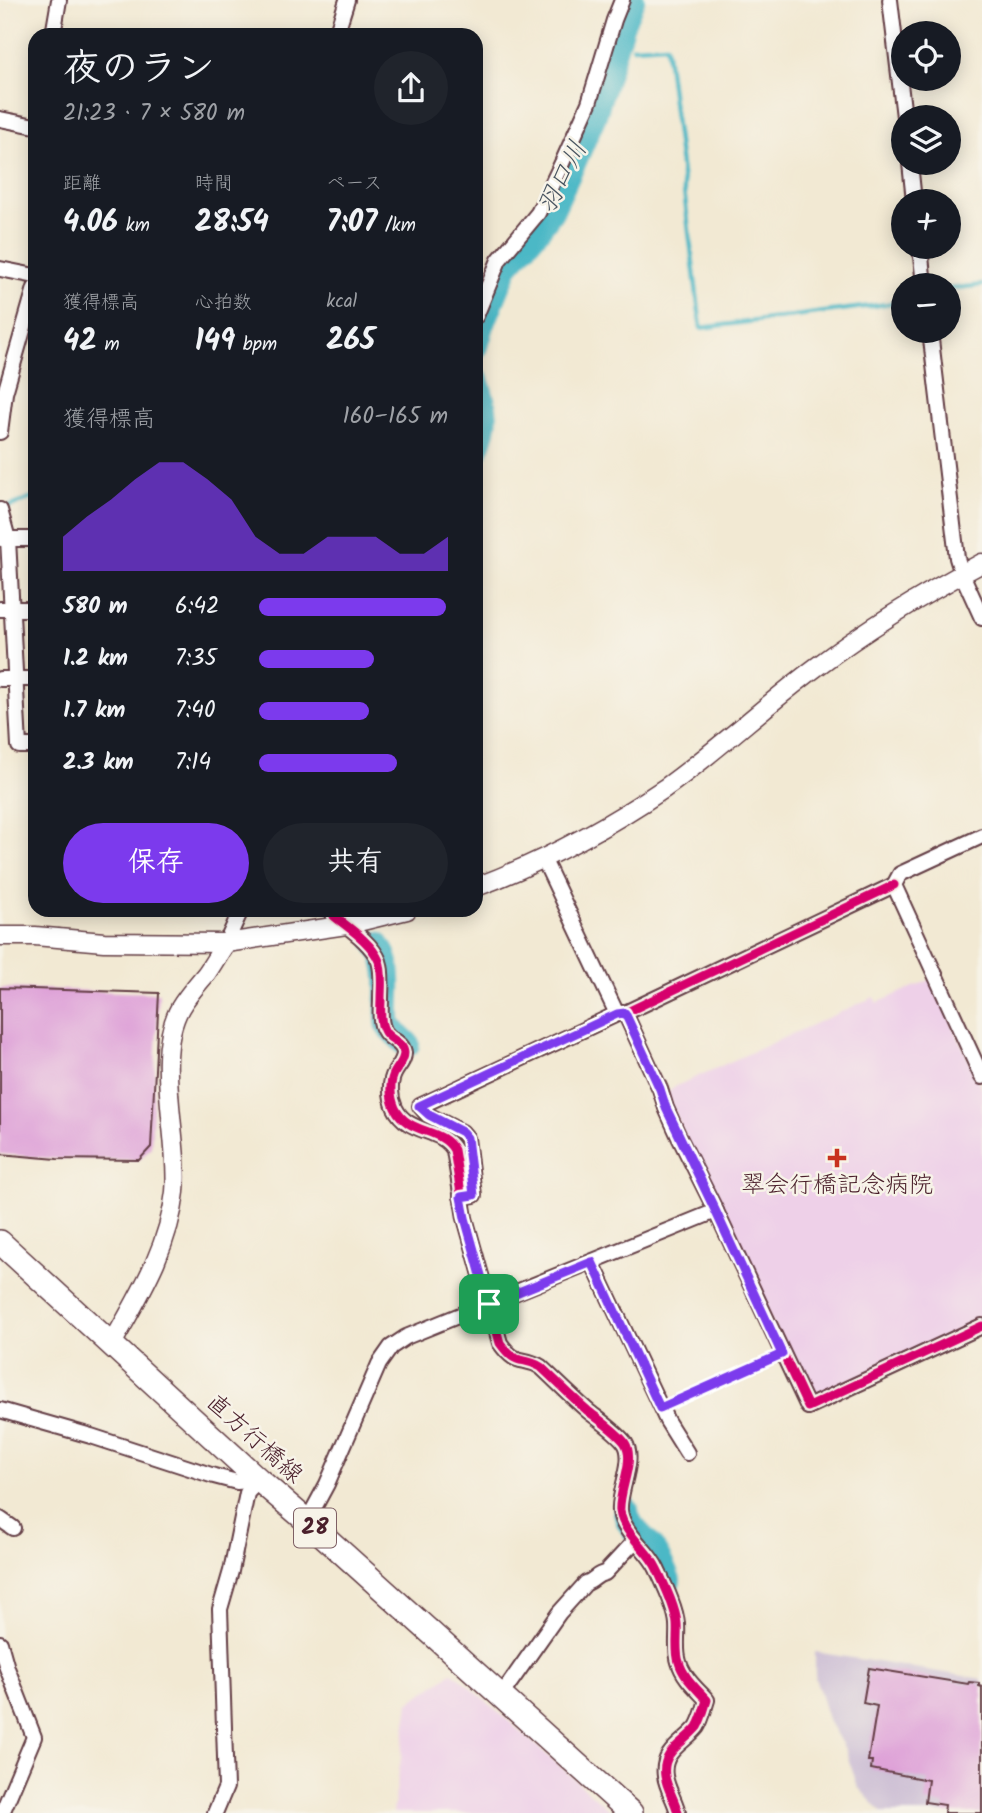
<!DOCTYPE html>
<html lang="ja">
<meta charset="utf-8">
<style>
body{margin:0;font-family:Kalam,"Klee One",sans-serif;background:#20242c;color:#f1f3f6;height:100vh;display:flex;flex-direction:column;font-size:26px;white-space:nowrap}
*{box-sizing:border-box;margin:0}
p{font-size:23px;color:#9ea1a6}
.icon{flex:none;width:38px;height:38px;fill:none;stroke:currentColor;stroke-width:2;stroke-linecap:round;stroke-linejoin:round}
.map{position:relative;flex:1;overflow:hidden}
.side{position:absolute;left:28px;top:28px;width:455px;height:889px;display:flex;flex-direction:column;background:#171b24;border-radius:21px;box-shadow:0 4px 18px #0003}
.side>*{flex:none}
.controls{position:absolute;left:891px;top:21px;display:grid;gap:14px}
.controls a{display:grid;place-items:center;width:70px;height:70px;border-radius:50%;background:#171b24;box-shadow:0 4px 18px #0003;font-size:35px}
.pin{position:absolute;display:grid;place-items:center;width:60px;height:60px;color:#fff;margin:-30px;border-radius:14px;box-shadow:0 4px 10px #0006}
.round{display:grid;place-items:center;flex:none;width:74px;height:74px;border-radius:37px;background:#20242c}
.overview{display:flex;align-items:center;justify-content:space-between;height:119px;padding:0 35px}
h1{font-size:38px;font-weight:800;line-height:52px}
.figures{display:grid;grid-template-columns:repeat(3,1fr);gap:10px;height:119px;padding:7px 35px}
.figures div{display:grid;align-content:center}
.figures b{font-size:30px;font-weight:800}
.figures small{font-size:19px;font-weight:400}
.figures p{font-size:19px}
.chart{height:196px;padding:14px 35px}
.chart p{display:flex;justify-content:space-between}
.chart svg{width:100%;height:126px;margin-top:7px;fill:#7c3aed;opacity:.7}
.button{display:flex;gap:14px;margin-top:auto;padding:14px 35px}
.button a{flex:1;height:80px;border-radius:42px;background:#7c3aed;color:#fff;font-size:28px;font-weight:800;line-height:80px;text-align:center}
.button a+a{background:#20242c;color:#f1f3f6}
ul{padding:0 35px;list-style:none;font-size:23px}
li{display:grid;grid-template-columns:112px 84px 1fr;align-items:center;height:52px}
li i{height:18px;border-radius:9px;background:#7c3aed}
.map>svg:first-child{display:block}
.built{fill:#eed0e8}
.industrial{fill:#ccbed4}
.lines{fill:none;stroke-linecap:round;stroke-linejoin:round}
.stream{stroke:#4bb8c6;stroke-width:4.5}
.river{stroke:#4bb8c6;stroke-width:26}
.building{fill:#dd9dd7}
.service-casing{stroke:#633d44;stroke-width:10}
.minor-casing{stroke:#633d44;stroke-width:18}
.tertiary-casing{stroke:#633d44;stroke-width:21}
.primary-casing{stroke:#633d44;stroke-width:26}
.service{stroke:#fff;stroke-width:7}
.minor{stroke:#fff;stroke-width:14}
.tertiary{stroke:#fff;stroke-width:18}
.primary{stroke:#fff;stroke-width:23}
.cycleway-casing{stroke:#f7f3e8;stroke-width:13}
.cycleway{stroke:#d6006c;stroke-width:9}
.route-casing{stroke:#fff;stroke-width:14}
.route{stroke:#7c3aed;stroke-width:9}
.poi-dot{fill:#c8321e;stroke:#f7f3e8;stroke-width:2.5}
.labels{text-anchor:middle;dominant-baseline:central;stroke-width:5;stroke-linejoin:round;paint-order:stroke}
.shield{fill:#f7f3e8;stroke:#7e5f64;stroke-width:2}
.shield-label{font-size:23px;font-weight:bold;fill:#4a1f2b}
.poi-label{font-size:24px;fill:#4a1f2b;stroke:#f7f3e8}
.street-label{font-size:24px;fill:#4a1f2b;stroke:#f7f3e8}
.water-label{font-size:26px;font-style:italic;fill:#4a5561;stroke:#f7f3e8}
</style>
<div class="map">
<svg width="982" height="1813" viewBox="0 0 982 1813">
<rect width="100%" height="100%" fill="#f7f3e8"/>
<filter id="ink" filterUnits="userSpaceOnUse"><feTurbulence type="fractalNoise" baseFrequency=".0143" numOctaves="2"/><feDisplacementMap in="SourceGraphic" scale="14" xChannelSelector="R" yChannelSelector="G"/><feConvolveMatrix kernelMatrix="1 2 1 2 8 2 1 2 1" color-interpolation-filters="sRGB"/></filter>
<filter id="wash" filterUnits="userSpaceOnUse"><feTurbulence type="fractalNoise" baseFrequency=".00686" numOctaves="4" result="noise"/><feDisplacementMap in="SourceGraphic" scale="28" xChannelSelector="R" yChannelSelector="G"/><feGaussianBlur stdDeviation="1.57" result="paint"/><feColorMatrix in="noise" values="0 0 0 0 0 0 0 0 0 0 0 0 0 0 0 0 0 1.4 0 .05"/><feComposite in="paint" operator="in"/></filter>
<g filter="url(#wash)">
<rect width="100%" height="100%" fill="#f2e9d3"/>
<!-- built -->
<g class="built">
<polygon points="932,979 982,1089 982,1320 815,1400 807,1395 712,1197 667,1094 672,1088 874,997 877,1003"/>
<polygon points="453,1672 613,1813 393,1813 409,1703"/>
</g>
<!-- industrial -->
<polygon class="industrial" points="815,1652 982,1679 982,1813 882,1813 858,1787 845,1749 829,1722 815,1677"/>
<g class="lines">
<!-- stream -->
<g class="stream">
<polyline points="633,47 666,45 701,328 903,302"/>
<polyline points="948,289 982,285"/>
<polyline points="3,509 35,497"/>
</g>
<!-- river -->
<g class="river">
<polyline points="476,346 482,325 506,266 536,232 551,211 574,161 594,115 621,26 632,0"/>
<path d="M476,380C486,408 489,422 476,450"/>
<polyline points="341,910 342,910"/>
<path d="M377,944C396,969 384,999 389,1027L407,1044"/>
<path d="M626,1510C627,1528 644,1536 652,1549C659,1559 664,1570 668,1581"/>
</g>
</g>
<g id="blocks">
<!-- building -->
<g class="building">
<polygon points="0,988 159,993 151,1147 139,1160 57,1159 0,1154"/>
<polygon points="869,1668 968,1684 969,1682 979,1683 979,1686 982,1687 982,1813 944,1813 945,1805 925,1802 928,1780 871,1769 872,1761 868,1761 877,1706 863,1703"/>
</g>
</g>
</g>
<g filter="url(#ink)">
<use href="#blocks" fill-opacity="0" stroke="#633d44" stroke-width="2"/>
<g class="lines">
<!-- service casing -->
<g class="service-casing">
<polyline id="service" points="661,1407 782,1354"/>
</g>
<!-- minor casing -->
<g class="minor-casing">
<g id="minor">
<polyline points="890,0 904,117"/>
<polyline points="53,35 59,0"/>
<polyline points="336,35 347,0"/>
<polyline points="0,119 35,126"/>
<polyline points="910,163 914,201"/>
<polyline points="920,247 924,285"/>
<polyline points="0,269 35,276"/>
<polyline points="476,316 499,260 538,213 562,163 589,103 614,20 622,0"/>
<polyline points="930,331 957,558 962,574 982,618"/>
<polyline points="0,432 5,393 35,288"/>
<polyline points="0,510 8,539 19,746 35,746"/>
<polyline points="1,539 35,539"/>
<polyline points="0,609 35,609"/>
<polyline points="0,679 35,679"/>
<polyline points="982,836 900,874 894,885 982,1077"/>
<polyline points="543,858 617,1014"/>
<path d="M332,910L334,916C349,928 372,943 379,961C383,973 381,987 381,999C381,1009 379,1021 384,1030C388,1040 403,1041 404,1053C404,1061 399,1065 395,1072C389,1082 390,1097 395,1108C408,1135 441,1127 454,1150L465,1218L500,1343C518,1368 521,1355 541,1367C557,1382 572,1397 588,1411C598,1419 618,1433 625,1443C636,1460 618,1491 620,1511C623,1534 648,1549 657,1569C664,1584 676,1608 677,1624C678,1636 675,1650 679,1662C683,1677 697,1689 707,1700C704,1709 702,1719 697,1727C684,1743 661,1751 665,1776C667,1789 675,1800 678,1813"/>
<polyline points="226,943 241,910"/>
<polyline points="625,1013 660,1089 666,1108 680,1139 716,1211 808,1407 982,1326"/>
<polyline points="461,1197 474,1195 467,1138 462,1132 428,1115 420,1106 617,1014 625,1013 894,885"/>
<polyline points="592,1262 667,1421 687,1453"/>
<polyline points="0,1410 91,1436 214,1476 237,1482 259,1480"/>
<polyline points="0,1519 13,1528"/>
<polyline points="307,1521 327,1484 379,1364 391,1347 406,1337 716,1211"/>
<polyline points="0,1643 7,1668 34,1737 2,1813"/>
<path d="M500,1697L559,1613L586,1583C594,1581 596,1574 605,1573L632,1544"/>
<polyline points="215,1813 226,1787 220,1609 231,1571 247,1493 259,1480"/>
</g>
</g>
<!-- tertiary casing -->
<g class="tertiary-casing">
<g id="tertiary">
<path d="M476,887C543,862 606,828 665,788C717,751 764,706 815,668C868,628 924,594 982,563"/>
<polyline points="0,936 35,936 104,942 226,943 346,925 407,910"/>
<path d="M112,1344C138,1297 169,1248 175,1192C180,1138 153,1056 180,1008C187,996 197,985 206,974C213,964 219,953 226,943"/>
</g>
</g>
<!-- primary casing -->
<g class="primary-casing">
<polyline id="primary" points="0,1242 259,1480 307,1521 631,1813"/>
</g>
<!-- service -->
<use href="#service" class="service"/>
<!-- minor -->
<use href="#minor" class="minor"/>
<!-- tertiary -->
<use href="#tertiary" class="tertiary"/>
<!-- primary -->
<use href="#primary" class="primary"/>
<!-- cycleway casing -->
<g class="cycleway-casing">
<g id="cycleway">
<path d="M332,910L334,916C349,928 372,943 379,961C383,973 381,987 381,999C381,1009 379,1021 384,1030C388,1040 403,1041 404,1053C404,1061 399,1065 395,1072C389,1082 390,1097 395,1108C408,1135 441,1127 454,1150L465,1218L500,1343C518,1368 521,1355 541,1367C557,1382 572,1397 588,1411C598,1419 618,1433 625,1443C636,1460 618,1491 620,1511C623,1534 648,1549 657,1569C664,1584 676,1608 677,1624C678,1636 675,1650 679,1662C683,1677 697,1689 707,1700C704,1709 702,1719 697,1727C684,1743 661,1751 665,1776C667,1789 675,1800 678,1813"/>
<polyline points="625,1013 660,1089 666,1108 680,1139 716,1211 808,1407 982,1326"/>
<polyline points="461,1197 474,1195 467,1138 462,1132 428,1115 420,1106 617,1014 625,1013 894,885"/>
</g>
</g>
<!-- cycleway -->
<use href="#cycleway" class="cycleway"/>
</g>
</g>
<g class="lines" filter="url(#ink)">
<!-- route casing -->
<g class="route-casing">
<polygon id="route" points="625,1013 660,1089 666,1108 716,1212 782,1354 660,1408 592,1262 489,1304 465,1218 461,1197 474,1195 467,1138 462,1132 429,1115 419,1106 617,1014"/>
</g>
<!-- route -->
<use href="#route" class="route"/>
</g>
<!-- markers -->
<path class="poi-dot" d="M833.5 1147.5h7v7h7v7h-7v7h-7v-7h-7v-7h7z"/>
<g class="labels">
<!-- shield labels -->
<rect class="shield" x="294" y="1508.5" width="42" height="39" rx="5"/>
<g class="shield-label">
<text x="315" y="1528">28</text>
</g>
<!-- poi labels -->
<g class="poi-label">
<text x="837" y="1185">翠会行橋記念病院</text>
</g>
<!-- street labels -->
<g class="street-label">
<text transform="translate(254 1439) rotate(42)">直方行橋線</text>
</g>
<!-- water labels -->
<g class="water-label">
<text transform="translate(563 178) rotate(-63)">羽口川</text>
</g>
</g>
</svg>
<div class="controls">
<a><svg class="icon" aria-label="locate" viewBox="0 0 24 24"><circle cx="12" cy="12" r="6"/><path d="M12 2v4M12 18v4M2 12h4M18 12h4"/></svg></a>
<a><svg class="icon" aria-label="layers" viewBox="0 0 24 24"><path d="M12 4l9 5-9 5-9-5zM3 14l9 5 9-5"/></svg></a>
<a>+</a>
<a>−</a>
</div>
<div class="pin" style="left:489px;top:1304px;background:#1e9e55"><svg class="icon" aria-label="arrive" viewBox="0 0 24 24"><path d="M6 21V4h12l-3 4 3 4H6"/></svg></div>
<section class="side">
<div class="overview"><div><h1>夜のラン</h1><p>21:23 · 7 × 580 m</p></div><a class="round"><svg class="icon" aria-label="share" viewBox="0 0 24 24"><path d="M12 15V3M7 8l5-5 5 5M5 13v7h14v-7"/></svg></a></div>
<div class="figures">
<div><p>距離</p><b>4.06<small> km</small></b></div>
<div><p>時間</p><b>28:54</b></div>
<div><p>ペース</p><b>7:07<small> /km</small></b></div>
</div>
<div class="figures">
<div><p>獲得標高</p><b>42<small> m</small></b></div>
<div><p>心拍数</p><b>149<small> bpm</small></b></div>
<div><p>kcal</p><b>265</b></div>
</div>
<div class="chart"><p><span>獲得標高</span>160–165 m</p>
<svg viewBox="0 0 160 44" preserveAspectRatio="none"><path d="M0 44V32L10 25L20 19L30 12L40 6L50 6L60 12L70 19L80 32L90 38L100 38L110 32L120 32L130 32L140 38L150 38L160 32V44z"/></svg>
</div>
<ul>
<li><b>580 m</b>6:42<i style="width:99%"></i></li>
<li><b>1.2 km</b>7:35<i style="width:61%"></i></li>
<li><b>1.7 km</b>7:40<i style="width:58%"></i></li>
<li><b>2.3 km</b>7:14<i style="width:73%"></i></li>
</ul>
<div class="button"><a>保存</a><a>共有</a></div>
</section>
</div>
